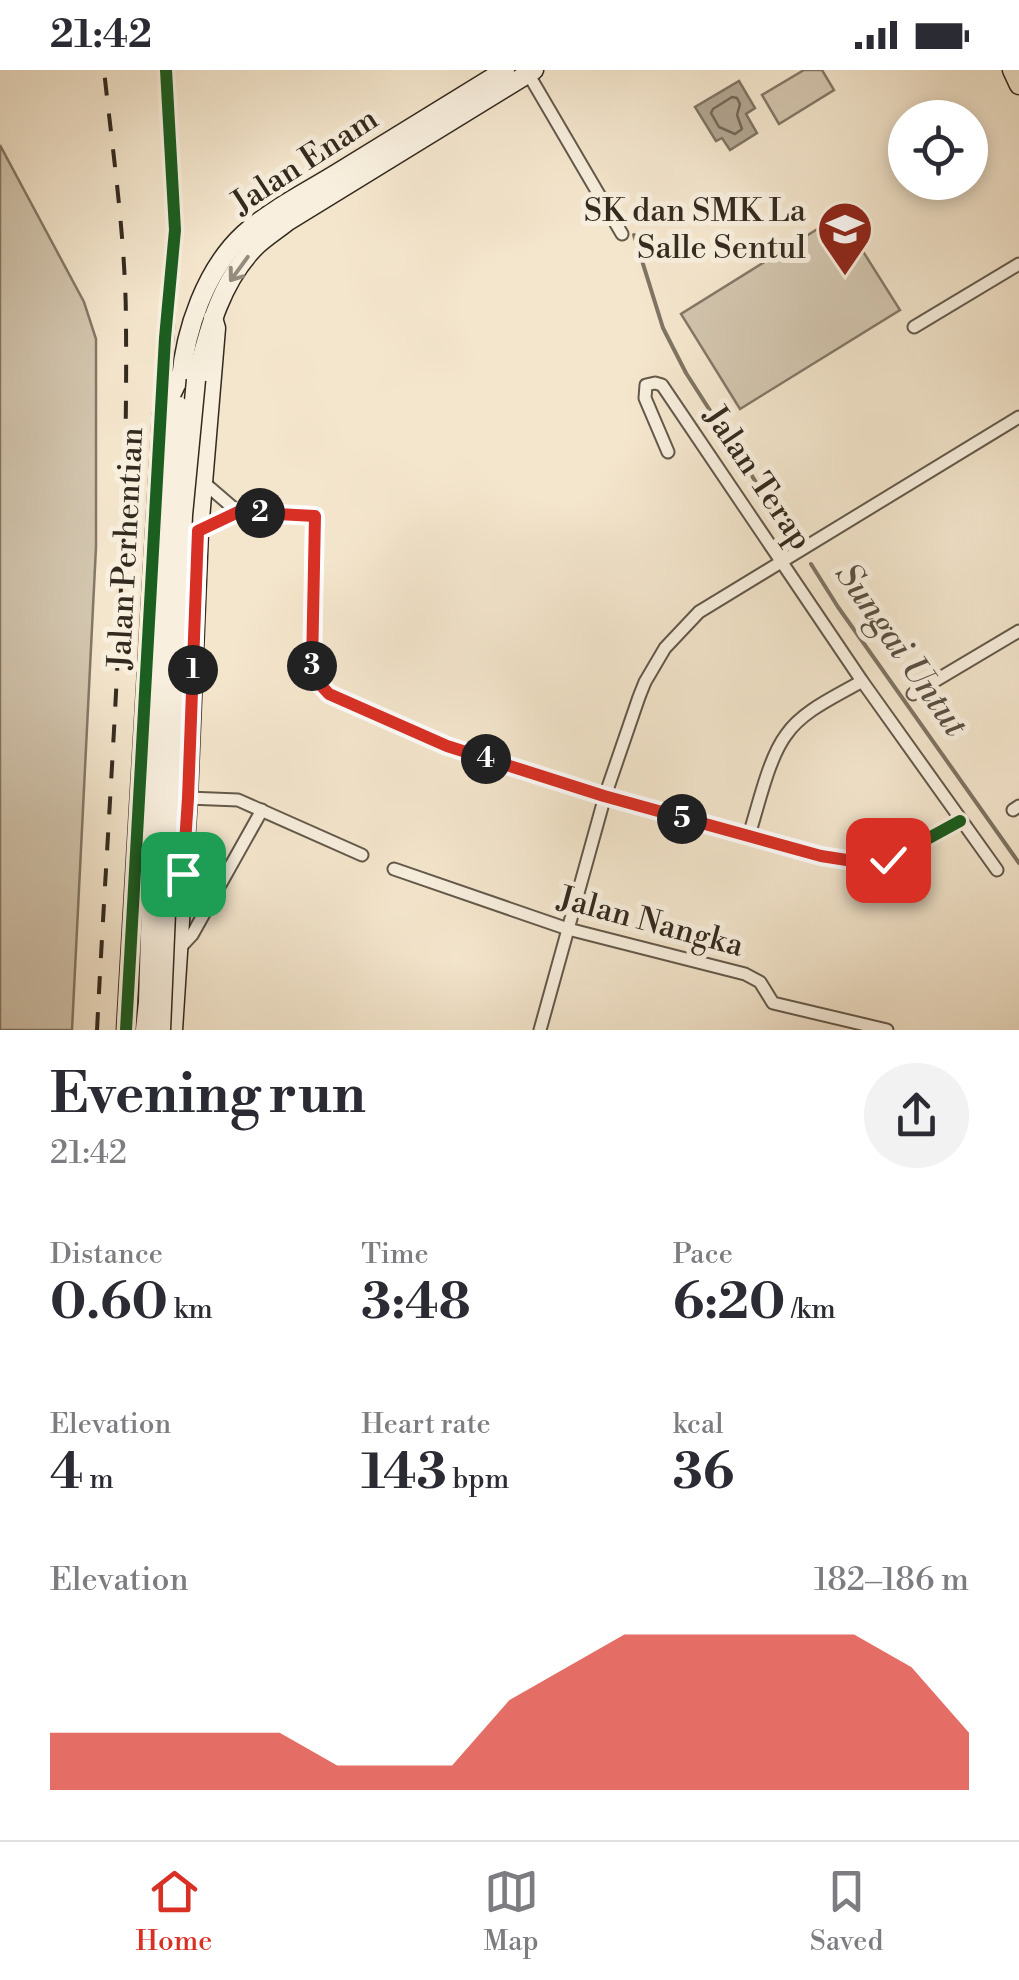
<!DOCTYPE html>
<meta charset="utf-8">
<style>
body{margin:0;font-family:"Libre Bodoni",serif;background:#f2f2f3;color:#2b2b33;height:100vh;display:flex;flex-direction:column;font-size:38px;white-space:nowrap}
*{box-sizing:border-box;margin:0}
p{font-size:32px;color:#7c7c81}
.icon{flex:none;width:55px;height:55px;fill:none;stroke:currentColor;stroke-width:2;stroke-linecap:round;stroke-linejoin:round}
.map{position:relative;height:960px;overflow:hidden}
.panel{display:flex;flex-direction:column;background:#fff;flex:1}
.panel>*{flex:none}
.fabs{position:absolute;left:888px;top:30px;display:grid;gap:20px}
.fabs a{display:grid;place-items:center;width:100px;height:100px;border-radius:50%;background:#fff;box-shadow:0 5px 15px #0003;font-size:50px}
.pin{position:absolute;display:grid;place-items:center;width:85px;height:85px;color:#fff;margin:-42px;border-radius:20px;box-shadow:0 5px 15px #0006}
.km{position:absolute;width:50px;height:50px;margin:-25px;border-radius:50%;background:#222;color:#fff;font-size:28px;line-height:50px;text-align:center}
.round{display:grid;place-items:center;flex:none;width:105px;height:105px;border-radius:52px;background:#f2f2f3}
.headline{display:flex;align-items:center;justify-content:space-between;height:170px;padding:0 50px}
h1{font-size:55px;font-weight:800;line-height:75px}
.metrics{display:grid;grid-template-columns:repeat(3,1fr);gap:15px;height:170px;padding:10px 50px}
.metrics div{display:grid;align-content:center}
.metrics b{font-size:50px;font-weight:800}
.metrics small{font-size:28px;font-weight:400}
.metrics p{font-size:28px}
.chart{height:280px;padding:20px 50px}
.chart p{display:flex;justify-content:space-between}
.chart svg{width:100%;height:180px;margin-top:10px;fill:#d93025;opacity:.7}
.status{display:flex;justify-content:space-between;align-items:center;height:70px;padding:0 50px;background:#fff;direction:ltr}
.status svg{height:28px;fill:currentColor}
.dock{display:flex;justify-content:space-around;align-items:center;height:140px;border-top:2px solid #e1e1e2;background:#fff;font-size:28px;color:#7c7c81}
.dock a{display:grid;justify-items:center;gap:5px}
.dock .on{color:#d93025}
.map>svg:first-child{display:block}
.green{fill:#d3c6af;stroke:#837867;stroke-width:2.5}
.water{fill:#b2a692;stroke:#7f7464;stroke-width:2.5}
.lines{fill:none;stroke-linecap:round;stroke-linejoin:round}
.shore{stroke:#726858;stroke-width:2.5}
.stream{stroke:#7f7464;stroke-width:4}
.street-casing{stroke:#63594a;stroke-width:15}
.secondary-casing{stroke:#332a1f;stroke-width:21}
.primary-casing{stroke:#332a1f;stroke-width:21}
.street{stroke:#f8efde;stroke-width:11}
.secondary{stroke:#f8efde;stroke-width:18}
.primary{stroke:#f4e6cd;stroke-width:18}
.rail{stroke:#332a1f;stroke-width:4;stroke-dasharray:18 18;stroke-linecap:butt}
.secondary-bridge-casing{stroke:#332a1f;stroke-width:21;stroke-linecap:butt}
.secondary-bridge{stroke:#f8efde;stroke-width:18}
.cycleway-casing{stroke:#f8efde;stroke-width:19}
.cycleway{stroke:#1b5e20;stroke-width:12}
.oneway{stroke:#968c7e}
.route-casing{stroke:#fff;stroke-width:20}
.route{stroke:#d93025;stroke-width:12}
.labels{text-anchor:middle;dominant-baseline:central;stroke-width:10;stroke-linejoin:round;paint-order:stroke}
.street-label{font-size:32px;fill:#332a1f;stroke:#f8efde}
.poi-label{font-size:32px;fill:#332a1f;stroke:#f8efde;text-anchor:end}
.water-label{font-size:35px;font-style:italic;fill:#594f42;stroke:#f8efde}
</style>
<div class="status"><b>21:42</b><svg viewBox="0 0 49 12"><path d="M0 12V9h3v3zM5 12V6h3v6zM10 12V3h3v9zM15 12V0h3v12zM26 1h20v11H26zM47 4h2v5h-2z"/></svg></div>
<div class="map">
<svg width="1019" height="960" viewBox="0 0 1019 960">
<rect width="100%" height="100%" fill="#f4e6cd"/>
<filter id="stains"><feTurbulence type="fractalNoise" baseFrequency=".002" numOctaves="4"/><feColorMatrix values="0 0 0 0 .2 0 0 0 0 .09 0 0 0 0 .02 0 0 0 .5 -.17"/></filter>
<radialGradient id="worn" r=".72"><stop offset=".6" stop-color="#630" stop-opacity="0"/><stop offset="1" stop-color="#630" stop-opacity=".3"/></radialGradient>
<!-- green -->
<g class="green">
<polygon points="804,0 822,0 834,20 779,54 762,25"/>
<polygon points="0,75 84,232 96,269 96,477 72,960 0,960"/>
<polygon points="840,145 900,240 740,339 681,244"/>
</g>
<!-- water -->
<polygon class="water" points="739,11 755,38 746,44 757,63 730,80 722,68 716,71 695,37"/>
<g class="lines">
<!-- shore -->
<polygon class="shore" points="732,27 737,28 740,34 737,45 742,59 735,64 719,57 711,43 713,39"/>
<!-- stream -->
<g class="stream">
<polyline points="634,165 663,258 686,303 791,467"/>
<polyline points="811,494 838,537 1019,793"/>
</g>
<!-- street casing -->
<g class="street-casing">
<g id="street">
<polyline points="526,0 622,164"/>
<polyline points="914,257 1019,194"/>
<polyline points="162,335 175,160 166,0"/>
<polyline points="668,382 645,328 646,315 655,313 662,315 862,611 997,800"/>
<polyline points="202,411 238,442"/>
<polyline points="199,461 238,442 315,446 312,597 316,610 329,624 447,676 605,726 821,786 866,793 887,791 960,751"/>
<polyline points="913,624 1019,561"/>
<polyline points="188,728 238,730 362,785"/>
<polyline points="1013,740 1019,736"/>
<path d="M748,768C758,738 768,689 786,665C803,640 837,626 862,611"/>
<polyline points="394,799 568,859 745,904 760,912 773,933 887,960"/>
<polyline points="178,880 192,865 262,740"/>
<polyline points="540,960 605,726 639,627 645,612 665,578 699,542 1019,347"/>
</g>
</g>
<!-- secondary casing -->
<g class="secondary-casing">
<g id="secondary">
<path d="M181,310C185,260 206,199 244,164C272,139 309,121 341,101C396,67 451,33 505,0"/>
<path d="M196,310C208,262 220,211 257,175C267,166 278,159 288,151L534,0"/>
<polyline points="126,960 162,344 182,302"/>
<polyline points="173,960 188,728 199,461 216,258 213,248"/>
</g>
</g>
<!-- primary casing -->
<g class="primary-casing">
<polyline id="primary" points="1012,0 1019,15"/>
</g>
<!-- street -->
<use href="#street" class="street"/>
<!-- secondary -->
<use href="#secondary" class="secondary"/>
<!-- primary -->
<use href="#primary" class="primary"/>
<!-- rail -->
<path class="rail" d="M97,960C109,726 128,491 126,256C126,171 113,85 104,0"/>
<!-- secondary-bridge casing -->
<g class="secondary-bridge-casing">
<g id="secondary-bridge">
<path d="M145,960L148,932C154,733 159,534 179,336"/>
<polyline points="161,960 183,445 196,310"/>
</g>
</g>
<!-- secondary-bridge -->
<use href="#secondary-bridge" class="secondary-bridge"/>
<!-- cycleway casing -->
<g class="cycleway-casing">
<g id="cycleway">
<polyline points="199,461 238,442 315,446 312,597 316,610 329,624 447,676 605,726 821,786 866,793 887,791 960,751"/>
<polyline points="126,960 165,268 175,160 166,0"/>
</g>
</g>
<!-- cycleway -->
<use href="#cycleway" class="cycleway"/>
</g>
<!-- one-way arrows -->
<defs><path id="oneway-shaft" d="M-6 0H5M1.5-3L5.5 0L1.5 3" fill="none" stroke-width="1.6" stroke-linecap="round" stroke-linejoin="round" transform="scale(2.5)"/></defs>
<use class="oneway" href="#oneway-shaft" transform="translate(239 199) rotate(126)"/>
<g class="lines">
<!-- route casing -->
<g class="route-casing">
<polyline id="route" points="183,804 188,728 198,461 238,442 315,446 312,597 316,610 329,624 447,676 604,726 821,786 866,793 888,790"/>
</g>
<!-- route -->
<use href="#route" class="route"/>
</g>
<!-- icons -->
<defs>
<g id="school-pin" transform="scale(2.875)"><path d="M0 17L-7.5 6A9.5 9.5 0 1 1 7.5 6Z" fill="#8f2418" stroke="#f8efde"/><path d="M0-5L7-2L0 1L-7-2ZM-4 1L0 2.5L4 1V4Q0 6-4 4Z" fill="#fff"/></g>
</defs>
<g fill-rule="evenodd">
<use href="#school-pin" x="845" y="159"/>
</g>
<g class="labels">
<!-- street labels -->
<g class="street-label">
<text transform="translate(305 91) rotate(-33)">Jalan Enam</text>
<text transform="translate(758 408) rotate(56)">Jalan Terap</text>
<text transform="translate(126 478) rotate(-87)">Jalan Perhentian</text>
<text transform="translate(651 852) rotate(15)">Jalan Nangka</text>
</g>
<!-- poi labels -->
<g class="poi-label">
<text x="806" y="141">SK dan SMK La<tspan x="806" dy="37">Salle Sentul</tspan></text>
</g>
<!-- water labels -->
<g class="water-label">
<text transform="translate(901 580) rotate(55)">Sungai Untut</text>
</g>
</g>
<rect width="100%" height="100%" filter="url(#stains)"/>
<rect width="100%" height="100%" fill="url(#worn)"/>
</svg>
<div class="fabs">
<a><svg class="icon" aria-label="locate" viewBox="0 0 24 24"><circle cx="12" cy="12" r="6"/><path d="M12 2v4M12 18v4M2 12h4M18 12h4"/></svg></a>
</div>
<div class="pin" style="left:183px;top:804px;background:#1e9e55"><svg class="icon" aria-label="arrive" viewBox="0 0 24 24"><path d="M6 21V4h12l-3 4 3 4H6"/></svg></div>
<div class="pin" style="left:888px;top:790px;background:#d93025"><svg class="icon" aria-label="check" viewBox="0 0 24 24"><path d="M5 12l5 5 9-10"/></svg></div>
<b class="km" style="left:193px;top:600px">1</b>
<b class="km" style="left:260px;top:443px">2</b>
<b class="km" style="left:312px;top:596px">3</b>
<b class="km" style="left:486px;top:689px">4</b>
<b class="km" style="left:682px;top:749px">5</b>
</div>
<section class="panel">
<div class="headline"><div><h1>Evening run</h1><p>21:42</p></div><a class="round"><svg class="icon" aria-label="share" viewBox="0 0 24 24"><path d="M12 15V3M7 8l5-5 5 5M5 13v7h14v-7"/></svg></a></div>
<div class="metrics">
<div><p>Distance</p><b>0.60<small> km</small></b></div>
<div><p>Time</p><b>3:48</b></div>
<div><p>Pace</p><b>6:20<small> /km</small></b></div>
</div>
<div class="metrics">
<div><p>Elevation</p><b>4<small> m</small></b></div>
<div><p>Heart rate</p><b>143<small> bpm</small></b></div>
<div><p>kcal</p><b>36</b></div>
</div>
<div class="chart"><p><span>Elevation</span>182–186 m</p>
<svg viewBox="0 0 160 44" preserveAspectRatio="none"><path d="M0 44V30L10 30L20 30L30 30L40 30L50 38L60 38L70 38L80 22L90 14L100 6L110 6L120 6L130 6L140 6L150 14L160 30V44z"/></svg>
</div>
</section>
<nav class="dock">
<a class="on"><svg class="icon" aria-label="home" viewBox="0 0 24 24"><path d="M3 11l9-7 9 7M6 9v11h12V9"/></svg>Home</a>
<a><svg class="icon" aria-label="map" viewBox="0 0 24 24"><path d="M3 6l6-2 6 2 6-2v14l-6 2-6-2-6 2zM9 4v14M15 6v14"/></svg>Map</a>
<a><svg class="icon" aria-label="saved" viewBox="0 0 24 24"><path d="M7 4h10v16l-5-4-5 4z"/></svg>Saved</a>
</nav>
